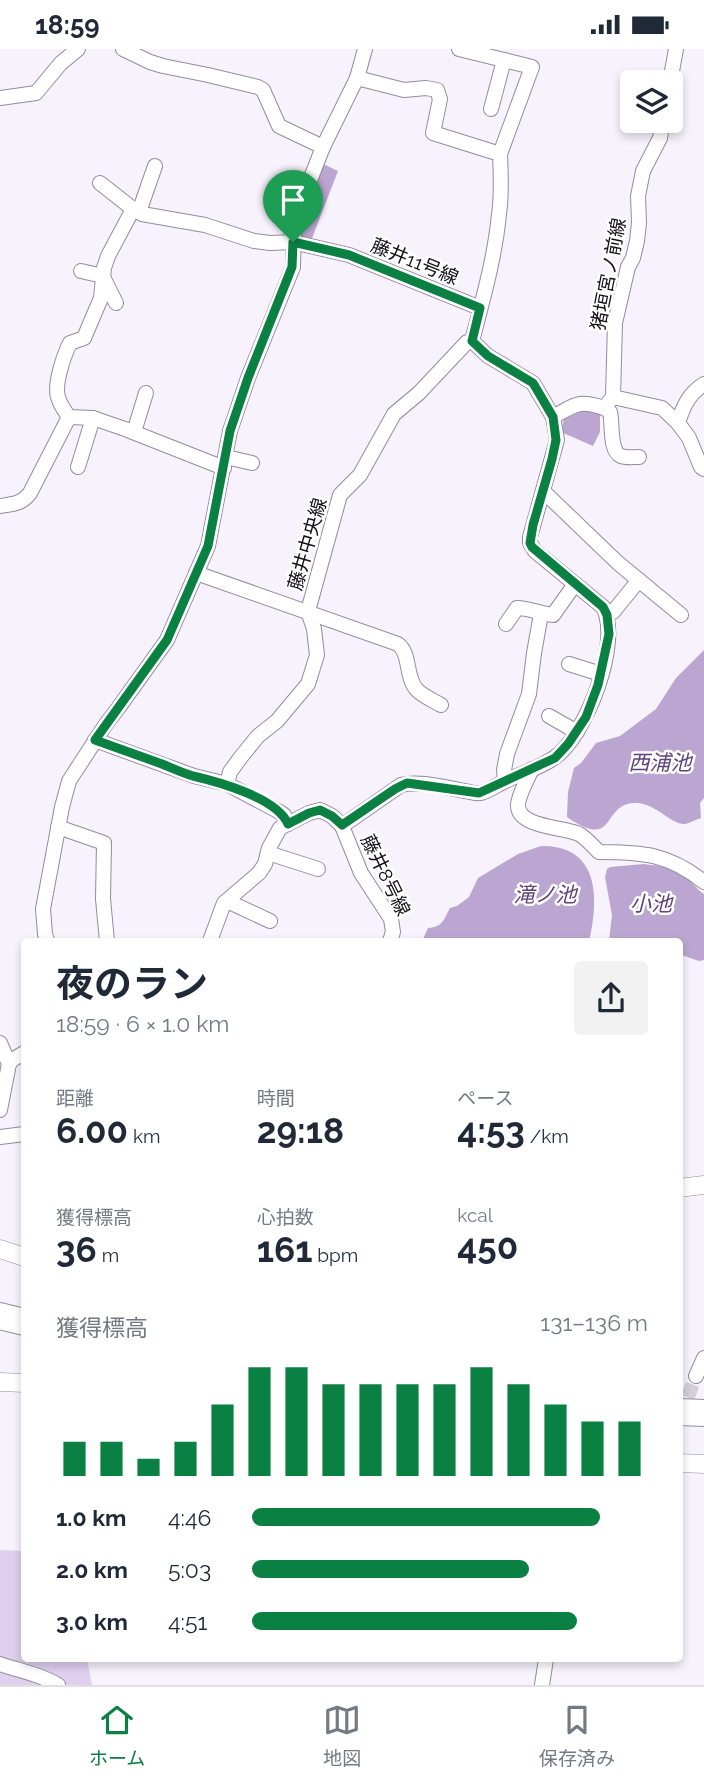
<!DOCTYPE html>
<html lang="ja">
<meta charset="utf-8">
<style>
body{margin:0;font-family:Raleway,"Noto Sans JP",sans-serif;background:#f2f2f3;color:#1f2937;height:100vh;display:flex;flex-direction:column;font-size:26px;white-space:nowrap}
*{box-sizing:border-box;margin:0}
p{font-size:23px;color:#747a83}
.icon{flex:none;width:38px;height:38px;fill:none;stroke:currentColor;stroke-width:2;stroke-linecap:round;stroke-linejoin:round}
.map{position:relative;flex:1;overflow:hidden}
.panel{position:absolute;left:21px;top:889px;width:662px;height:724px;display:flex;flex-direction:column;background:#fff;border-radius:7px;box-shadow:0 4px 10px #0003}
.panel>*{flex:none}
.buttons{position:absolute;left:620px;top:21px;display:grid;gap:14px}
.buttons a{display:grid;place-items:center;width:63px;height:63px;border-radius:7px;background:#fff;box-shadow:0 4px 10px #0003;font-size:35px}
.pin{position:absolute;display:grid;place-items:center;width:60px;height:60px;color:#fff;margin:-72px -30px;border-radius:50% 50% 50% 0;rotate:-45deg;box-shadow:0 0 7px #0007}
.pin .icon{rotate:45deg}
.round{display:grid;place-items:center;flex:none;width:74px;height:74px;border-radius:7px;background:#f2f2f3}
.summary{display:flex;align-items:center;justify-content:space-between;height:119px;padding:0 35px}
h1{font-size:38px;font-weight:700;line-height:52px}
.figures{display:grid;grid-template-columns:repeat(3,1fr);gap:10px;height:119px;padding:7px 35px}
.figures div{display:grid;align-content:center}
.figures b{font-size:35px;font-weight:700}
.figures small{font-size:19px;font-weight:400}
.figures p{font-size:19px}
.chart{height:196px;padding:14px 35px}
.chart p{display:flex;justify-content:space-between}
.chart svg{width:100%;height:126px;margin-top:7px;stroke:#0b8043;stroke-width:6}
ul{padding:0 35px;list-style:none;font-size:23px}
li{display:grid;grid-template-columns:112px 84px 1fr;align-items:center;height:52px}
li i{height:18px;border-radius:9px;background:#0b8043}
.status{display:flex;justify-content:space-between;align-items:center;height:49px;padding:0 35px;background:#fff;direction:ltr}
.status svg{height:19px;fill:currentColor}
.dock{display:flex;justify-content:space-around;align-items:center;height:98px;border-top:2px solid #e0e1e3;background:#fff;font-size:19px;color:#747a83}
.dock a{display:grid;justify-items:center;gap:4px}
.dock .current{color:#0b8043}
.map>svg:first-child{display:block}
.green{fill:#ded0ee}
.water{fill:#baa6d0}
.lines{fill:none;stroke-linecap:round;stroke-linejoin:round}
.minor-tunnel{stroke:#d4d0d9;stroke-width:14;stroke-dasharray:14 7;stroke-linecap:butt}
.minor-casing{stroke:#948ba0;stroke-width:16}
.tertiary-casing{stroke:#948ba0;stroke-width:19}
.motorway-casing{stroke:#948ba0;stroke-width:28}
.minor{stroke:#fff;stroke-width:14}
.tertiary{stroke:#fff;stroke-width:18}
.motorway{stroke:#fff;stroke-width:26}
.route-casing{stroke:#fff;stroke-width:14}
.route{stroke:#0b8043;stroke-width:9}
.labels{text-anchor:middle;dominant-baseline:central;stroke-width:5;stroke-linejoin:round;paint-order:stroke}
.street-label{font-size:19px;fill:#110e15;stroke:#fff}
.water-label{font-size:21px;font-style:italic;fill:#5f437b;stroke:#fff}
</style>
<div class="status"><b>18:59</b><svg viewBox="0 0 49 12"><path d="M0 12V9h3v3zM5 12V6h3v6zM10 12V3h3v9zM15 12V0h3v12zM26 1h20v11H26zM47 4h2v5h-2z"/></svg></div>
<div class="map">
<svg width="704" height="1636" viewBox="0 0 704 1636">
<rect width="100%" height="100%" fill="#f7f2fc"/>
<!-- green -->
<polygon class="green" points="0,1501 24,1502 24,1610 87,1610 92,1636 0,1636"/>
<!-- water -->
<g class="water">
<polygon points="323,115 338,122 311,192 301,187 300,170"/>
<polygon points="573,360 600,362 600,383 593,397 561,383 564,370"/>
<path d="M704,601V749L700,754L701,769C697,770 690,774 685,775C671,776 655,753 635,754C601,754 617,803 567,768L568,743L574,719L581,714L596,694L620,687L656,660L676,629Z"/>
<path d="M541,797C600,796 599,850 589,892H422L428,879C443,878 444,870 450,859L457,857L469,848L478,829L518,805Z"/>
<path d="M644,815C657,817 673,817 683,825C691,831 695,839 704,845V911L699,912L679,905V892H609L612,866L605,828L607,820L610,818Z"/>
</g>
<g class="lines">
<!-- minor-tunnel -->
<polyline class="minor-tunnel" points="680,1368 696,1327"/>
<!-- minor casing -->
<g class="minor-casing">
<g id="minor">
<polyline points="123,0 150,13 163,17 208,26 258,38 263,41 279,77 323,98"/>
<polyline points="459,0 532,18 500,105"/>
<polyline points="670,33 676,0"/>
<polyline points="0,49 36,44 61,14 78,0"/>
<polyline points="491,60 504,11"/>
<polyline points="100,134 133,160 142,165 205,176 254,192 270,194 293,193 349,206 480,259"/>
<polyline points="139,163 155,117"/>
<polyline points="81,222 103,227"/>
<polyline points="104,230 116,254"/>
<polyline points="613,348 615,274 628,218 633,209 637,192 639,174 638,147 643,122 660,89 663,72"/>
<path d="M604,359L610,363C613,375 609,402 621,407C626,409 633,408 639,408"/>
<path d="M69,368C65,362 60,356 58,348C54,335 64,306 70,294L84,289L101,249L104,219L108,207L133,160"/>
<path d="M553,368C575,356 578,350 604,359L613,348L662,359L678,374L689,389L701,418L704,420"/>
<path d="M678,374C683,358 689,344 704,335"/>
<polyline points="134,383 146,344"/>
<polyline points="226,408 252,414"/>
<polyline points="78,418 93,369"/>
<polyline points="543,442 618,514 681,566"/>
<path d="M0,457C13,455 22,455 30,444L69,368L93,369L125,380L224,419"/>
<path d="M196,524L398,595C411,605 405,628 417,641C423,647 434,652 441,656"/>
<polyline points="613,563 639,531"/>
<path d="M506,575L517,559C529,559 541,565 553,566L575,535"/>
<polyline points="569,615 601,625"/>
<polyline points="549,667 577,683"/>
<polyline points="95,691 194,727 227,735"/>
<path d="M532,720C528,729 518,747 518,756C517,778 563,778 579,785C586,789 593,797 599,803C643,803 669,805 704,833"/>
<polyline points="505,732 504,721 507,705 529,645 534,604 541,565"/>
<polyline points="288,775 284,766 278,762 227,735 230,723 241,708 258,687 277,672 308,635 317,606 314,580 308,562 340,446 360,426 394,365 419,344 467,293 472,292"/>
<polyline points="342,777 361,824 391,870 393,883 390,892"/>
<polyline points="58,778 104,794 103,850 107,892"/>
<polyline points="268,804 318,820"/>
<polyline points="227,852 270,872"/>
<polyline points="47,892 45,885 43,860 62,758 69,732 106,675 119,658 167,591 208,497 230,382 248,329 293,218 294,172 323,98 357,29 365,0"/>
<path d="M210,892L224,854L259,824L265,815L269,799L280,779L309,764L320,761L332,767L342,777L401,736C418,731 447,739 465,742C470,743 476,745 481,744C489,742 497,736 505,732C521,725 539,719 554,709C586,687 622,593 603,558L535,502L530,494V488L557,391L553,368L533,334L488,307L472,292C483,250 495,208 499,165C502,145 501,125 500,105L433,84L440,50L437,41L426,39L404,41L357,29"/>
<polyline points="0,994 9,1015"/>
<polyline points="0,1061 9,1015 12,1011 24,1004"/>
<polyline points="0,1088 24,1085"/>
<polyline points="696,1327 704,1309"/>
<path d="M0,1615C20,1622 40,1625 58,1636"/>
<polyline points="542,1636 546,1610"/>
</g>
</g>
<!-- tertiary casing -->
<g class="tertiary-casing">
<g id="tertiary">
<polyline points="679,1139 704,1136"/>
<polyline points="0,1200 24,1208"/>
<polyline points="0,1333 24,1334"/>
<polyline points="679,1414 704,1415"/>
</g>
</g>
<!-- motorway casing -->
<g class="motorway-casing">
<g id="motorway">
<polyline points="0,1267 24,1273"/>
<polyline points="679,1363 704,1364"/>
</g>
</g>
<!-- minor -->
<use href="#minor" class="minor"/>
<!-- tertiary -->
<use href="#tertiary" class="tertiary"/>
<!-- motorway -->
<use href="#motorway" class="motorway"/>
</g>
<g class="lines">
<!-- route casing -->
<g class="route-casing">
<path id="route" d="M293,193L349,206L480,259L472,292L488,307L533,334L553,368L556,391L552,410L533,476L530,494L532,498L603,558L607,566L609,585L598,636L586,668L568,695L555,709L479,744L407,734L395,740L342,776L332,767L320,761L309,764L288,775C277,749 219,733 193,727C182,724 172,719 162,715C140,707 117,699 95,691L167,591L208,497L230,382L248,329L292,218Z"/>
</g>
<!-- route -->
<use href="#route" class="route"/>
</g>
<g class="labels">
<!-- street labels -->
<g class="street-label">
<text transform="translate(415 212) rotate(22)">藤井11号線</text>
<text transform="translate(608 225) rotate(-79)">猪垣宮ノ前線</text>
<text transform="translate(307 495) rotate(-74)">藤井中央線</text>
<text transform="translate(386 826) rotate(64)">藤井8号線</text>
</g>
<!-- water labels -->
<g class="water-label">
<text x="660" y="713">西浦池</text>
<text x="545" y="845">滝ノ池</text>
<text x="651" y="854">小池</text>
</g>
</g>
</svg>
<div class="buttons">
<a><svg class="icon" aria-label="layers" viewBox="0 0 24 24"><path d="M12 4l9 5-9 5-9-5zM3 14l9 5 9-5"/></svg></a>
</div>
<div class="pin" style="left:293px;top:193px;background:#1e9e55"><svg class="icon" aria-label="arrive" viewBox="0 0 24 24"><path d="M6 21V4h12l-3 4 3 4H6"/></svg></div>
<section class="panel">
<div class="summary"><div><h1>夜のラン</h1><p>18:59 · 6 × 1.0 km</p></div><a class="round"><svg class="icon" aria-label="share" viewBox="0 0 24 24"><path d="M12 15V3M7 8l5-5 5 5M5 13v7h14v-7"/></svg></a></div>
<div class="figures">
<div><p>距離</p><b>6.00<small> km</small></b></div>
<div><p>時間</p><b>29:18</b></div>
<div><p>ペース</p><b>4:53<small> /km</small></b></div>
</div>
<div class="figures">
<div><p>獲得標高</p><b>36<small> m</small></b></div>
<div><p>心拍数</p><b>161<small> bpm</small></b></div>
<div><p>kcal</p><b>450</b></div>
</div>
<div class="chart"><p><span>獲得標高</span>131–136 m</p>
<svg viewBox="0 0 160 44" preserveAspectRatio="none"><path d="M5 44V32M15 44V32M25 44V38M35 44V32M45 44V19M55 44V6M65 44V6M75 44V12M85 44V12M95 44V12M105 44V12M115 44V6M125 44V12M135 44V19M145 44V25M155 44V25"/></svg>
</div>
<ul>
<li><b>1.0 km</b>4:46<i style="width:88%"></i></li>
<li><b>2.0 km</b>5:03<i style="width:70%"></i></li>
<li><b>3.0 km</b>4:51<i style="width:82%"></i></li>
</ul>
</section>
</div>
<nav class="dock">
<a class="current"><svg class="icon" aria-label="home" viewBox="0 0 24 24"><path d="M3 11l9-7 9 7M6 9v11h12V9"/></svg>ホーム</a>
<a><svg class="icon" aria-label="map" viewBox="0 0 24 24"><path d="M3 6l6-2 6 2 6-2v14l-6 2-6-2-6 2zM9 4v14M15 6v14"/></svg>地図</a>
<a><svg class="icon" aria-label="saved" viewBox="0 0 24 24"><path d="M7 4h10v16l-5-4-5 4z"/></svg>保存済み</a>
</nav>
